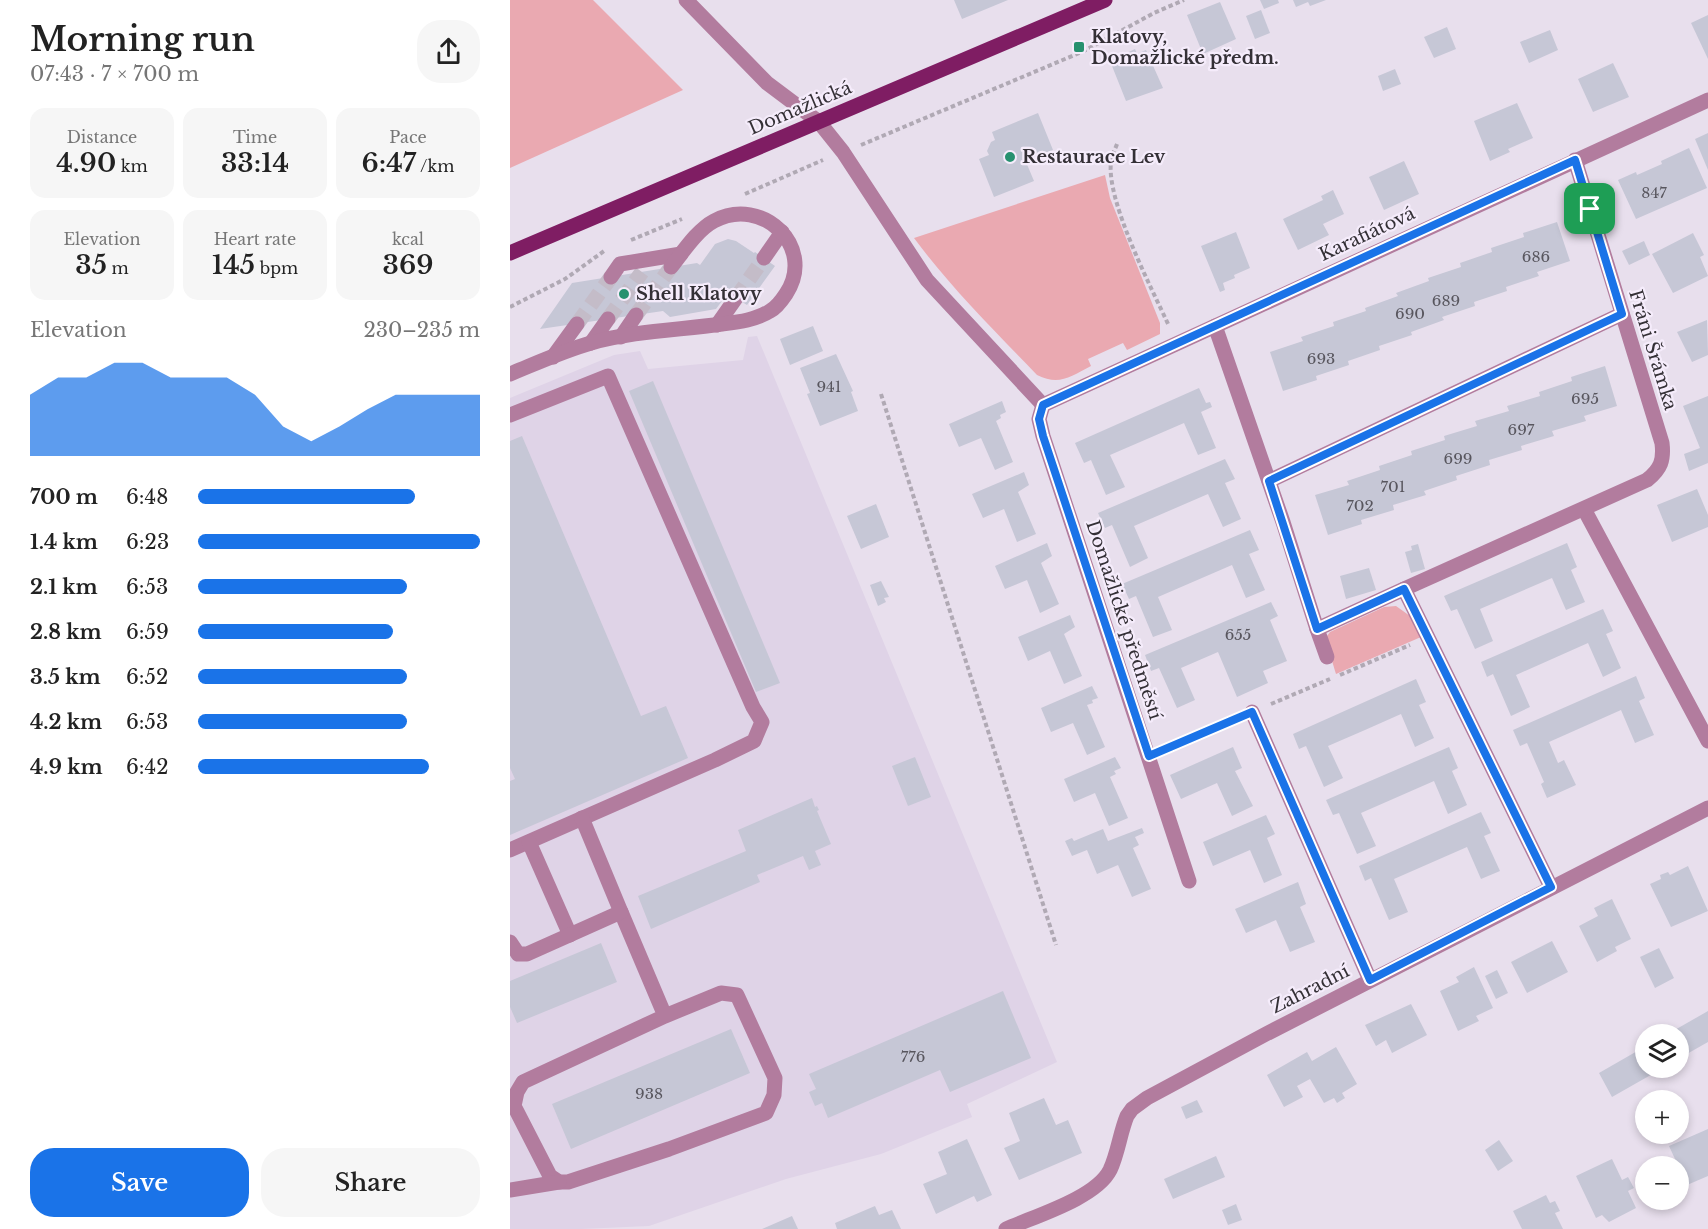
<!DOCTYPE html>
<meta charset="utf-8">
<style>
body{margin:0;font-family:"Libre Baskerville",serif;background:#f6f6f6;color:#222;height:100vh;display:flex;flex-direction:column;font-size:22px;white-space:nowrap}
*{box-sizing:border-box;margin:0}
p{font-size:20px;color:#767676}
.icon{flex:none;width:33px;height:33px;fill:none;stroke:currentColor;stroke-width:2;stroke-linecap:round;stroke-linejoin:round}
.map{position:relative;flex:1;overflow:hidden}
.drawer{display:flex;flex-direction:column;background:#fff;width:510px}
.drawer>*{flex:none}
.tools{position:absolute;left:1125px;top:1024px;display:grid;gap:12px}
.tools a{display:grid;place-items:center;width:54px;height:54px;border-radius:50%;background:#fff;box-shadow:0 3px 9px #0003;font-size:30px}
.pin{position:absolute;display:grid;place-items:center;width:51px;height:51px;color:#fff;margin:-26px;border-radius:12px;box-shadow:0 3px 9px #0006}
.round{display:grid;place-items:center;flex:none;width:63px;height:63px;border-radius:24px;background:#f6f6f6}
.headline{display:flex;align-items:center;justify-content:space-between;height:102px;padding:0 30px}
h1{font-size:33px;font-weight:600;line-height:45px}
.metrics{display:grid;grid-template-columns:repeat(3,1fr);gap:9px;height:102px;padding:6px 30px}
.metrics div{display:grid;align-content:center;border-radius:15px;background:#f6f6f6;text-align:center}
.metrics b{font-size:26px;font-weight:600}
.metrics small{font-size:16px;font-weight:400}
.metrics p{font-size:16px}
.chart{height:168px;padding:12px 30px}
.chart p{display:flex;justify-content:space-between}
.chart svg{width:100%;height:108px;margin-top:6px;fill:#1a73e8;opacity:.7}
.cta{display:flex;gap:12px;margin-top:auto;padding:12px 30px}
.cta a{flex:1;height:69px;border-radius:24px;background:#1a73e8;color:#fff;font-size:24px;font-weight:600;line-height:69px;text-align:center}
.cta a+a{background:#f6f6f6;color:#222}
ul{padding:0 30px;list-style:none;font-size:20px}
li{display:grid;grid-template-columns:96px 72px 1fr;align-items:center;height:45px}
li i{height:15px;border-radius:8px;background:#1a73e8}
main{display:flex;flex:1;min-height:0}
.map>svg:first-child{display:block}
.built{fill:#dfd3e7}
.green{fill:#eaa9b1}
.building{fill:#c6c7d6}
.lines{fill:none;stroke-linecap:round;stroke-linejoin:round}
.minor-tunnel{stroke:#c4bcc8;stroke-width:15;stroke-dasharray:15 8;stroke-linecap:butt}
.path{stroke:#b0a9b4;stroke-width:4;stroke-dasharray:4.5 3;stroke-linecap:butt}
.minor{stroke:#b27c9e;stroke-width:15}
.major{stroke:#7f1d63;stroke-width:15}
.route-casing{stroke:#fff;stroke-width:12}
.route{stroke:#1a73e8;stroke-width:8}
.poi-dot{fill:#27916f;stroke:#f5ecfb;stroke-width:2}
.labels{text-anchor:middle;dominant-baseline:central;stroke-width:4.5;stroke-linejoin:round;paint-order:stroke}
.number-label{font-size:15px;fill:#58565e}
.poi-label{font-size:18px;font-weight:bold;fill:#343036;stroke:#f5ecfb;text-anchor:start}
.street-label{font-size:18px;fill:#343036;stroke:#f5ecfb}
</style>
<main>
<section class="drawer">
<div class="headline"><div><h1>Morning run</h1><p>07:43 · 7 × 700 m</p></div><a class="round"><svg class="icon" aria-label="share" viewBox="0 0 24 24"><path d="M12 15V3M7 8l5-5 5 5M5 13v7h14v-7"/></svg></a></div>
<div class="metrics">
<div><p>Distance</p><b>4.90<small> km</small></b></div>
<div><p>Time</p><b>33:14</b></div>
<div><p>Pace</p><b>6:47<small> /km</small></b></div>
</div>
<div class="metrics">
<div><p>Elevation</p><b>35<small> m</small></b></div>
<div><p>Heart rate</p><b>145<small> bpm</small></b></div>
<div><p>kcal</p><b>369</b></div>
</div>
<div class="chart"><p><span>Elevation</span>230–235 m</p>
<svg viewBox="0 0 160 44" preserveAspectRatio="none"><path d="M0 44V19L10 12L20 12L30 6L40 6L50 12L60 12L70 12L80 19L90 32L100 38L110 32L120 25L130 19L140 19L150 19L160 19V44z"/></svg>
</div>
<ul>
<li><b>700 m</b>6:48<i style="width:77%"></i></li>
<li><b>1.4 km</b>6:23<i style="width:100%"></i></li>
<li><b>2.1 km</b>6:53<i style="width:74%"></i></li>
<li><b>2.8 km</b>6:59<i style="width:69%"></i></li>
<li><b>3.5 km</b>6:52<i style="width:74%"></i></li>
<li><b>4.2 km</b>6:53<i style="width:74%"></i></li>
<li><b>4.9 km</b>6:42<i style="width:82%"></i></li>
</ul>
<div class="cta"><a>Save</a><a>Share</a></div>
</section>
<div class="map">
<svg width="1198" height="1229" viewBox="0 0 1198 1229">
<rect width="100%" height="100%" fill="#e8dfed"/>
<!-- built -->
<polygon class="built" points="247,336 547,1062 457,1104 462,1117 371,1154 276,1179 139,1226 71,1229 0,1229 0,398 104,355 130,351 138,369 233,360 238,337"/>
<!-- green -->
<g class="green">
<polygon points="0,0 83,0 173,90 0,168"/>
<path d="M595,175L600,198L650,323V334L617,350L613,343L578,359L581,366C560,377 549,386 527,375C484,330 441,288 404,238Z"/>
<polygon points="886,606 900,616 911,637 826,674 818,648 817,636 820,632 874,607"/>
</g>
<!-- building -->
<g class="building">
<polygon points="444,0 498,0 452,19"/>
<polygon points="750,0 768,0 769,3 754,9"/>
<polygon points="783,0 816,0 800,6 798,2 786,7"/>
<polygon points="710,2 726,39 693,54 677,15"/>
<polygon points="751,10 760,33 745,39 736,16"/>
<polygon points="1198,15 1198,59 1181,23"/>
<polygon points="937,27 946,49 924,58 914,37"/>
<polygon points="1040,30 1048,50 1019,63 1010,42"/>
<polygon points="625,49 627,54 636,50 653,88 616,101 600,61"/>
<polygon points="1103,63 1119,97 1083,112 1068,79"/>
<polygon points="885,69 891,84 873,91 868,76"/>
<polygon points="1007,103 1023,138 998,149 1000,152 980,161 964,121"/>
<polygon points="528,113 543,150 516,162 524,181 484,197 469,159 479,155 477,151 481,142 485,140 482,132"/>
<polygon points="1198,133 1198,170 1185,139"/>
<polygon points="1179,148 1197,188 1126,219 1108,180 1126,172 1127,175 1152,164 1151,161"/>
<polygon points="894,161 909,194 874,210 859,177"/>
<polygon points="823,190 834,214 813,224 819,235 788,250 773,219 813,200 811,196"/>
<polygon points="1047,222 1060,261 1027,272 1029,276 996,287 997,291 964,302 965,306 932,317 934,320 901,332 902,335 869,346 870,350 838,361 839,365 806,376 807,380 773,391 760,352 793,341 791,337 824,326 823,322 856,311 855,308 888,296 886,293 919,281 918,278 951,267 950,263 982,252 981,248 1014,237 1013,233"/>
<polygon points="726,232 740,268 724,275 725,278 713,283 715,290 710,292 691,246"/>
<polygon points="1183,233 1194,255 1190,257 1198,276 1163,293 1142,254"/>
<polygon points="218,239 226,241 244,253 245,252 265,266 237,305 218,293 206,309 160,317 153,311 30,329 62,283 187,263 190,265 205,244"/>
<polygon points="1134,241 1140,255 1119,265 1112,251"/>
<polygon points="1197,320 1198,355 1182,362 1167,332"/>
<polygon points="303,326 313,351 280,365 270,339"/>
<polygon points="326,354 343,391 341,392 348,411 310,426 297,394 300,393 290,368"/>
<polygon points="1095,366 1107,406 1074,416 1076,421 1042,431 1044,436 1011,446 1012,450 979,460 980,465 946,476 947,480 914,491 916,495 883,505 884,510 851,520 852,524 818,535 805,495 839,485 837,481 870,470 869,466 902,455 901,451 935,440 934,436 967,426 965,421 999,411 997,406 1030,396 1029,392 1062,381 1061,377"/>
<polygon points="143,381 270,683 246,692 119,391"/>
<polygon points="689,388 696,403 700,402 702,407 691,412 706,448 688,455 674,423 600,455 615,487 596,495 581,460 574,463 565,443"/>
<polygon points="1198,396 1198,463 1179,471 1174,454 1190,448 1173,406"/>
<polygon points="492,401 496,412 490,415 491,418 486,421 503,462 485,470 471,438 449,447 439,424"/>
<polygon points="12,436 131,716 156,706 178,758 0,835 0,781 5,779 0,768 0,441"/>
<polygon points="715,459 725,479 715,483 731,519 713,527 698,494 624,526 638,558 620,567 602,525 595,528 588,513"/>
<polygon points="514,472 519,485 508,492 526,534 507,542 494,509 473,518 462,494"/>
<polygon points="1187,489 1198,515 1198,527 1162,542 1147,505"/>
<polygon points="366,504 379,537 351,549 337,516"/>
<polygon points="740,530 749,550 739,554 755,590 736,598 722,565 648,597 662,630 643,637 626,596 619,599 612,584"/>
<polygon points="537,543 542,556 531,563 549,604 530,613 517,580 495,589 485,566"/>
<polygon points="1057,543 1067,567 1061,570 1075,602 1056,610 1042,578 970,609 983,641 965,649 947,609 941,611 934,596"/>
<polygon points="908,544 915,569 901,573 895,552 902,550 901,546"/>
<polygon points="859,568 866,590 836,599 830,576"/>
<polygon points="371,581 379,597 374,598 376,602 368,606 360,585"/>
<polygon points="761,602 768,616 760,620 777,661 753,671 758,683 727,697 708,652 671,668 685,700 667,708 649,668 641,671 635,655"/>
<polygon points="1093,609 1103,631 1096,634 1111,668 1093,677 1078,643 1006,675 1020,707 1001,716 983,674 977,677 971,662"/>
<polygon points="560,615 565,627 554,634 572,676 554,684 540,651 518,661 508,637"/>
<polygon points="1126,676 1135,698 1129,701 1144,735 1125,743 1111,710 1039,742 1048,763 1054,760 1066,785 1037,798 1031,784 1034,782 1017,743 1010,746 1003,730"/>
<polygon points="906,679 916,702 909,705 924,738 905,747 891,714 855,730 818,746 833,778 814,787 796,746 789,749 783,734"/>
<polygon points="582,686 588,698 582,700 583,703 577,705 595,747 577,755 563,723 541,732 531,708"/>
<polygon points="723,747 732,768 725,771 743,806 722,816 707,783 671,799 660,775"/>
<polygon points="939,747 948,768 942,771 957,805 938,814 924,781 851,813 866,846 847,854 829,813 823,815 816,800"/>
<polygon points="405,757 421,797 398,806 382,766"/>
<polygon points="605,757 611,768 604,771 606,774 600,777 618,818 599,826 585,793 564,802 554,779"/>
<polygon points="302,798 305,807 307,806 309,810 307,811 321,844 305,851 311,865 299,870 293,856 247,875 250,882 141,929 128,896 236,851 228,830"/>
<polygon points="971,812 981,833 974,836 990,871 971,879 957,847 884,879 898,912 879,920 861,878 855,881 849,866"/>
<polygon points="756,815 765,834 757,838 772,875 754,883 740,850 703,866 693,842"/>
<polygon points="632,828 634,833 625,837 629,845 623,848 641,889 622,897 608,865 587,874 577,850 562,856 555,841 562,838 564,841 593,829 598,841"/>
<polygon points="1178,866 1198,911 1161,927 1140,884 1151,879 1150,875 1158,872 1160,875"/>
<polygon points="788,882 796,904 790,907 805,942 780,952 766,920 736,933 725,909"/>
<polygon points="1102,899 1121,939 1105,947 1107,951 1087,962 1069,926 1088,916 1084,908"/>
<polygon points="1042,941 1058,972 1017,993 1001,962"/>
<polygon points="91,943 107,982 7,1023 0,1007 0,981"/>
<polygon points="1149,948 1164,978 1145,988 1130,957"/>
<polygon points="964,967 983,1008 966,1016 969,1021 948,1031 930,991 949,982 946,977"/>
<polygon points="987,970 998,993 986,999 975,976"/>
<polygon points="493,991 521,1058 440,1092 430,1070 318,1118 312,1103 305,1106 299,1092 306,1089 299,1074"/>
<polygon points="901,1004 917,1035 882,1053 876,1040 866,1046 855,1025"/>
<polygon points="1198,1011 1198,1042 1168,1059 1168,1035 1156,1035"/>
<polygon points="221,1029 240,1073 61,1149 42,1104"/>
<polygon points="1136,1046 1136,1068 1153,1068 1102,1097 1089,1073"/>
<polygon points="826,1047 847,1084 832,1093 835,1098 827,1103 824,1098 814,1103 800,1079 787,1086 793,1097 774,1107 757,1075 797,1052 802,1061"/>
<polygon points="534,1098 546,1125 558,1120 572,1153 509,1180 494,1148 510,1141 499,1113"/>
<polygon points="687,1100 693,1112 676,1119 671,1107"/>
<polygon points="1198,1129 1198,1176 1177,1185 1159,1146"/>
<polygon points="457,1139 482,1195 467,1202 464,1196 426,1214 413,1184 437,1174 428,1152"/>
<polygon points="989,1140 1003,1161 988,1171 975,1150"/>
<polygon points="706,1156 715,1177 663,1199 654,1179"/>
<polygon points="1102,1159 1112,1180 1118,1177 1124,1188 1118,1191 1126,1208 1099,1222 1092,1215 1086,1218 1066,1176"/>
<polygon points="1036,1195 1040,1203 1045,1201 1050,1211 1045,1213 1053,1229 1012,1229 1003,1211"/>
<polygon points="726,1204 732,1220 718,1225 712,1210"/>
<polygon points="365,1206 369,1215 382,1210 391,1229 327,1229 325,1223"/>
<polygon points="282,1216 288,1229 252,1229"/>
</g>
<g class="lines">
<!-- minor-tunnel -->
<g class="minor-tunnel">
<polyline points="226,298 254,258"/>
<polyline points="126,315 161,267"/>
<polyline points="98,319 132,272"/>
<polyline points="67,324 101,277"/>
</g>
<!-- path -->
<g class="path">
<path d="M607,144C605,150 601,156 601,162C596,201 642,289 659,326"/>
<polyline points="351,145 574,51 644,13 674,0"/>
<polyline points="235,194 313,160"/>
<polyline points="121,240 172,219"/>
<polyline points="0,307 55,279 94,251"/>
<polyline points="371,394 546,945"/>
<polyline points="830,675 900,645"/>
<polyline points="761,704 820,679"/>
<polyline points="656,749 723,720"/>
</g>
<!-- minor -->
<g class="minor">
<polyline points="176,0 257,83 309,122 333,152 417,280 533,405"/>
<polyline points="254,258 272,232"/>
<polyline points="101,277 110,264 171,254"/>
<polyline points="207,325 226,298"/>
<polyline points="705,326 773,522 807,629 894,589 1041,887"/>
<polyline points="111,337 126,315"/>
<polyline points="81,343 98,319"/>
<polyline points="43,357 67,324"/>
<path d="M0,374C27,363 53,351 81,343C123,331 169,330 212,324C228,322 246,320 260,311C266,308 272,300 276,294C307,247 252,195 204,221C187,230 173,252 161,267"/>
<polyline points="533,405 1198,100"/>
<polyline points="533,405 529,419 533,436 679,881"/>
<polyline points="0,415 98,376 243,707 252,722 244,741 205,760 0,850"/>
<polyline points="759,481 1112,314"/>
<polyline points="1074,509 1198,741"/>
<path d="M894,589L1137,480C1151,469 1154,460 1152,443L1065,160"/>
<polyline points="807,629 817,657"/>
<polyline points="742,712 860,980"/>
<polyline points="19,842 60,935"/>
<polyline points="111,912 155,1016 211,993 227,995 265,1078 264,1095 256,1113 159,1149 58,1182 49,1182 40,1176 4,1106 7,1092 13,1082 155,1016"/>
<polyline points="0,942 8,954 17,954 111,912 72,818"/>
<polyline points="0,1190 49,1182"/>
<path d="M496,1229C525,1216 586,1198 600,1170C608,1153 610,1133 617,1116L622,1109L637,1098L756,1034L1198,808"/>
</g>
<!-- major -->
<polyline class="major" points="0,253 595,0"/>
</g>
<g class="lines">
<!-- route casing -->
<g class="route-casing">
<polygon id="route" points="1065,160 1112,314 759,481 807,629 894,589 1041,887 860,980 742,712 639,756 533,436 529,419 533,405"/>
</g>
<!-- route -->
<use href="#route" class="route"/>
</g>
<!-- markers -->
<g class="poi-dot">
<rect x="563" y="41" width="12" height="12" rx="3"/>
<circle cx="500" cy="157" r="6"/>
<circle cx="114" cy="294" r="6"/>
</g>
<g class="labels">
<!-- number labels -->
<g class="number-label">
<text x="1144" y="192">847</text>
<text x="1026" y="256">686</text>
<text x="936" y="300">689</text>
<text x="900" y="313">690</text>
<text x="811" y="358">693</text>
<text x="319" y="386">941</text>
<text x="1075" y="398">695</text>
<text x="1011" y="429">697</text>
<text x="948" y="458">699</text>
<text x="883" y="486">701</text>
<text x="850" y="505">702</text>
<text x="728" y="634">655</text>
<text x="403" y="1056">776</text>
<text x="139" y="1093">938</text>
</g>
<!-- poi labels -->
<g class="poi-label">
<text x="581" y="37">Klatovy,<tspan x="581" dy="21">Domažlické předm.</tspan></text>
<text x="512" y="157">Restaurace Lev</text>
<text x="126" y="294">Shell Klatovy</text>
</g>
<!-- street labels -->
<g class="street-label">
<text transform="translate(290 108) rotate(-23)">Domažlická</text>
<text transform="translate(857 234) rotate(-25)">Karafiátová</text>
<text transform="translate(1143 350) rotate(73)">Fráni Šrámka</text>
<text transform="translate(614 620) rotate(72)">Domažlické předměstí</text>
<text transform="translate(800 989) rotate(-27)">Zahradní</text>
</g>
</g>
</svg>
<div class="tools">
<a><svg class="icon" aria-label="layers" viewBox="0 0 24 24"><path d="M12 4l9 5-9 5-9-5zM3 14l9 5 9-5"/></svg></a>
<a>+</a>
<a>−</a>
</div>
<div class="pin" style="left:1080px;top:209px;background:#1e9e55"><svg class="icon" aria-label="arrive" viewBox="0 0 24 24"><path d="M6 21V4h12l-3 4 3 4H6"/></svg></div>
</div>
</main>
